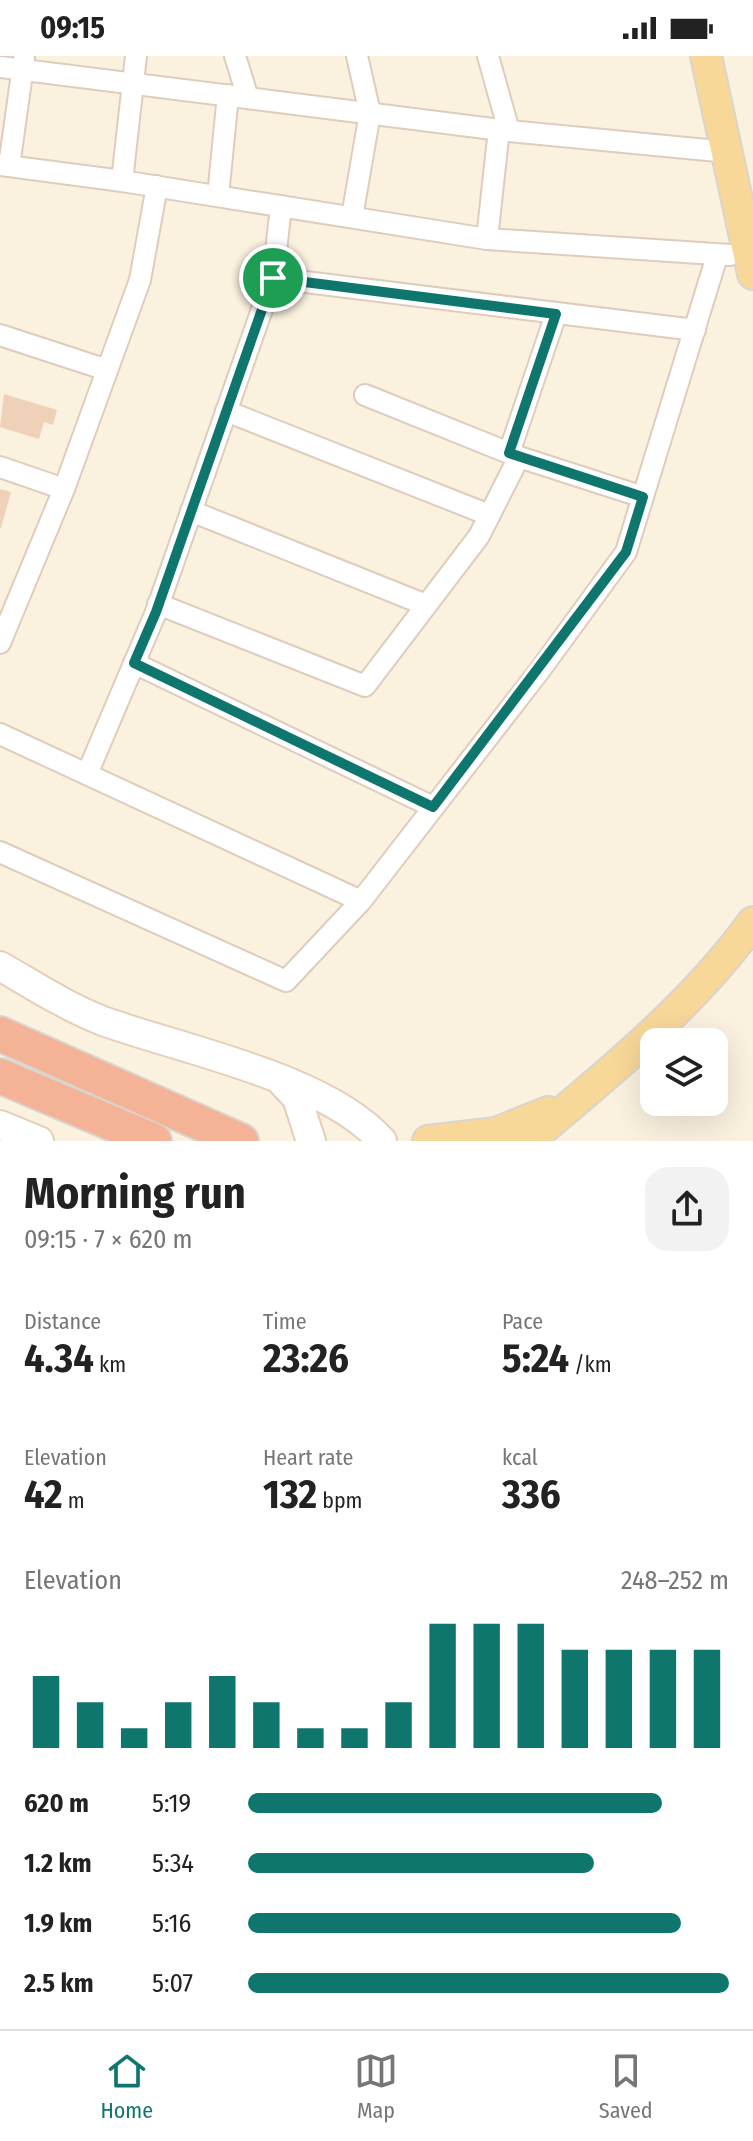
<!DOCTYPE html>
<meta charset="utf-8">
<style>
body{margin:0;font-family:"Fira Sans Condensed",sans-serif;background:#f2f2f2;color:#222;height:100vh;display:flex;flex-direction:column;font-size:30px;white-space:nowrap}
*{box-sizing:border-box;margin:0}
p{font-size:26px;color:#767676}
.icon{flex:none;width:44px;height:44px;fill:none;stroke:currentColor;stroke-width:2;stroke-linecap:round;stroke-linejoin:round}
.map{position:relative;height:1085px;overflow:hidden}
.details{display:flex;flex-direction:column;background:#fff;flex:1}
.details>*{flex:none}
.buttons{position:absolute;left:640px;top:972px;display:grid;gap:16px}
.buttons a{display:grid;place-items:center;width:88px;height:88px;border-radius:16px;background:#fff;box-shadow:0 8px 32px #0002;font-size:40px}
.pin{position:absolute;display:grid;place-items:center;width:68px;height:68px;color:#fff;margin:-34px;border:4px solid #fff;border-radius:50%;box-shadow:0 2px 8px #0007}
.round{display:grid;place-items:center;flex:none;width:84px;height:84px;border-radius:24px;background:#f2f2f2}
.summary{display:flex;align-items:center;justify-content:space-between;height:136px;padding:0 24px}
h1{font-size:44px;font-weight:700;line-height:60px}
.metrics{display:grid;grid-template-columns:repeat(3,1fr);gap:12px;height:136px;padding:8px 24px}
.metrics div{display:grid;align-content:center}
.metrics b{font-size:40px;font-weight:700}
.metrics small{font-size:22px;font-weight:400}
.metrics p{font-size:22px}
.chart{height:224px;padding:16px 24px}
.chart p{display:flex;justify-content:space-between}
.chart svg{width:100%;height:144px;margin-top:8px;stroke:#0f766e;stroke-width:6}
ul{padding:0 24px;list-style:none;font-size:26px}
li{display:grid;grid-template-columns:128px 96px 1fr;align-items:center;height:60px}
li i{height:20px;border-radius:10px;background:#0f766e}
.status{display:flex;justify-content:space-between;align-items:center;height:56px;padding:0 40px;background:#fff;direction:ltr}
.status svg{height:22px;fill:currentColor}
.menu{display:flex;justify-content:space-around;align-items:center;height:112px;border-top:2px solid #e0e0e0;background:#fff;font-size:22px;color:#767676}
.menu a{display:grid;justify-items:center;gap:4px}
.menu .current{color:#0f766e}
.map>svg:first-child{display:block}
.building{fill:#efd0b8}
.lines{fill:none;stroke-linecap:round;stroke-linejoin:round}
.street-casing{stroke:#decdbc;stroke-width:24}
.secondary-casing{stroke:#e3cfba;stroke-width:32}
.primary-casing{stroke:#dad4cf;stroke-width:34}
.highway-casing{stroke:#dad4cf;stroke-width:38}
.street{stroke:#fff;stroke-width:20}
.secondary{stroke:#fff;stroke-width:28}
.primary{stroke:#f8d899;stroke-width:30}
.highway{stroke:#f4b397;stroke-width:34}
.route-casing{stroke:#fff;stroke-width:16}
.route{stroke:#0f766e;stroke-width:10}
</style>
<div class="status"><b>09:15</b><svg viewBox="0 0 49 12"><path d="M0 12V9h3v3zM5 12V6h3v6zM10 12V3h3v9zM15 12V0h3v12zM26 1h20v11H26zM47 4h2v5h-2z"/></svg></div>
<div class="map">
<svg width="753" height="1085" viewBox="0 0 753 1085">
<rect width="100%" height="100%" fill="#fbf1df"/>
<!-- building -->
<g class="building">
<polygon points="4,338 57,354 53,369 44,366 39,383 0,371"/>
<polygon points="0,433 11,436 1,472 0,472"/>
</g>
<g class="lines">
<!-- street casing -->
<g class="street-casing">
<g id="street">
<polyline points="235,0 248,42"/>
<polyline points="488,0 509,75"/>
<polyline points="0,11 509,75 728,96"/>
<polyline points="0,109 122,125 487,183 730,199"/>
<polyline points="9,110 24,3"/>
<polyline points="122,125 136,0"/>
<polyline points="218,140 228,39"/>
<polyline points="352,161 370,57 357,0"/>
<polyline points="487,183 499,73"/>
<polyline points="273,222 695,274"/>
<polyline points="0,279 107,314"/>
<polyline points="365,339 519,401"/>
<polyline points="226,355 489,459"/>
<polyline points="509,397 556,258"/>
<polyline points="0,411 64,433"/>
<polyline points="191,455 426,549"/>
<polyline points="158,548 365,630 479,480 519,401 643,441"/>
<polyline points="0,587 64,433 140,224 157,130"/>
<polyline points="134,607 433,751"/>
<polyline points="0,678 361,845"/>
<polyline points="87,718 156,556 273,222 281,150"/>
<polyline points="0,796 286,925 361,845 540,614 626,496 717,200"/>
</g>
</g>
<!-- secondary casing -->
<g class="secondary-casing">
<g id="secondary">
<path d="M0,910C33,929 67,951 103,965C183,994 325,1021 382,1085"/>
<polyline points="282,1026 297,1042 311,1085"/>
<polyline points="0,1069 39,1085"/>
</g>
</g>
<!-- primary casing -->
<g class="primary-casing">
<g id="primary">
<polyline points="706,0 753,218"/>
<polyline points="428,1085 496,1077 548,1056"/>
<path d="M528,1085C607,1019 692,950 753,866"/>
</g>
</g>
<!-- highway casing -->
<g class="highway-casing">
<g id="highway">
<polyline points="0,978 241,1085"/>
<polyline points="0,1020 154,1085"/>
</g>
</g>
<!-- street -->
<use href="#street" class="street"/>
<!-- secondary -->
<use href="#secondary" class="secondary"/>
<!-- primary -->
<use href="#primary" class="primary"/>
<!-- highway -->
<use href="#highway" class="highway"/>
</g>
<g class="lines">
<!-- route casing -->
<g class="route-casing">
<polygon id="route" points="273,222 556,258 509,397 643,441 626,496 433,751 134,607 156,556"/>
</g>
<!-- route -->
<use href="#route" class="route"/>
</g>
</svg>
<div class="buttons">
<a><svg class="icon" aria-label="layers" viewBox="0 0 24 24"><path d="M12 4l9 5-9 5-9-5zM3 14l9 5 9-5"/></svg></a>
</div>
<div class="pin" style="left:273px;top:222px;background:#1e9e55"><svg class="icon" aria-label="arrive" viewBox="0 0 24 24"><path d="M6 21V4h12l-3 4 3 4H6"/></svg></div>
</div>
<section class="details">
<div class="summary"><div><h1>Morning run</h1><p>09:15 · 7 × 620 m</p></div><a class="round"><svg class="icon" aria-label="share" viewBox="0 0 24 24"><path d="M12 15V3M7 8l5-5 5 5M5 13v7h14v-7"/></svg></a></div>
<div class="metrics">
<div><p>Distance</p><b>4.34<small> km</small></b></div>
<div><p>Time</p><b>23:26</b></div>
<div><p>Pace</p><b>5:24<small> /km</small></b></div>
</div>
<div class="metrics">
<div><p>Elevation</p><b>42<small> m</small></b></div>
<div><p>Heart rate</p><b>132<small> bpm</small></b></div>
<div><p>kcal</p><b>336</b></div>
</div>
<div class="chart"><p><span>Elevation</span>248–252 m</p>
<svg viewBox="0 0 160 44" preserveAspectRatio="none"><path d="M5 44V22M15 44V30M25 44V38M35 44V30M45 44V22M55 44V30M65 44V38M75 44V38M85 44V30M95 44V6M105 44V6M115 44V6M125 44V14M135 44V14M145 44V14M155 44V14"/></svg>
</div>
<ul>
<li><b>620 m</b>5:19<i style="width:86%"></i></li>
<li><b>1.2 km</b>5:34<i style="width:72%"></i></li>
<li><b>1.9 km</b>5:16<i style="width:90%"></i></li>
<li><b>2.5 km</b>5:07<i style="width:100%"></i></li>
</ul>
</section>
<nav class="menu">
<a class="current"><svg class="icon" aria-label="home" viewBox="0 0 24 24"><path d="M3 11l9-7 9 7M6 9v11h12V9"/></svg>Home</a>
<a><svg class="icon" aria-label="map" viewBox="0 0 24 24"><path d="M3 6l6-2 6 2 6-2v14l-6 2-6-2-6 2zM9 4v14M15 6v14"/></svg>Map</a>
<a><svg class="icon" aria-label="saved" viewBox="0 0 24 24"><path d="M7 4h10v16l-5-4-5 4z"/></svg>Saved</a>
</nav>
